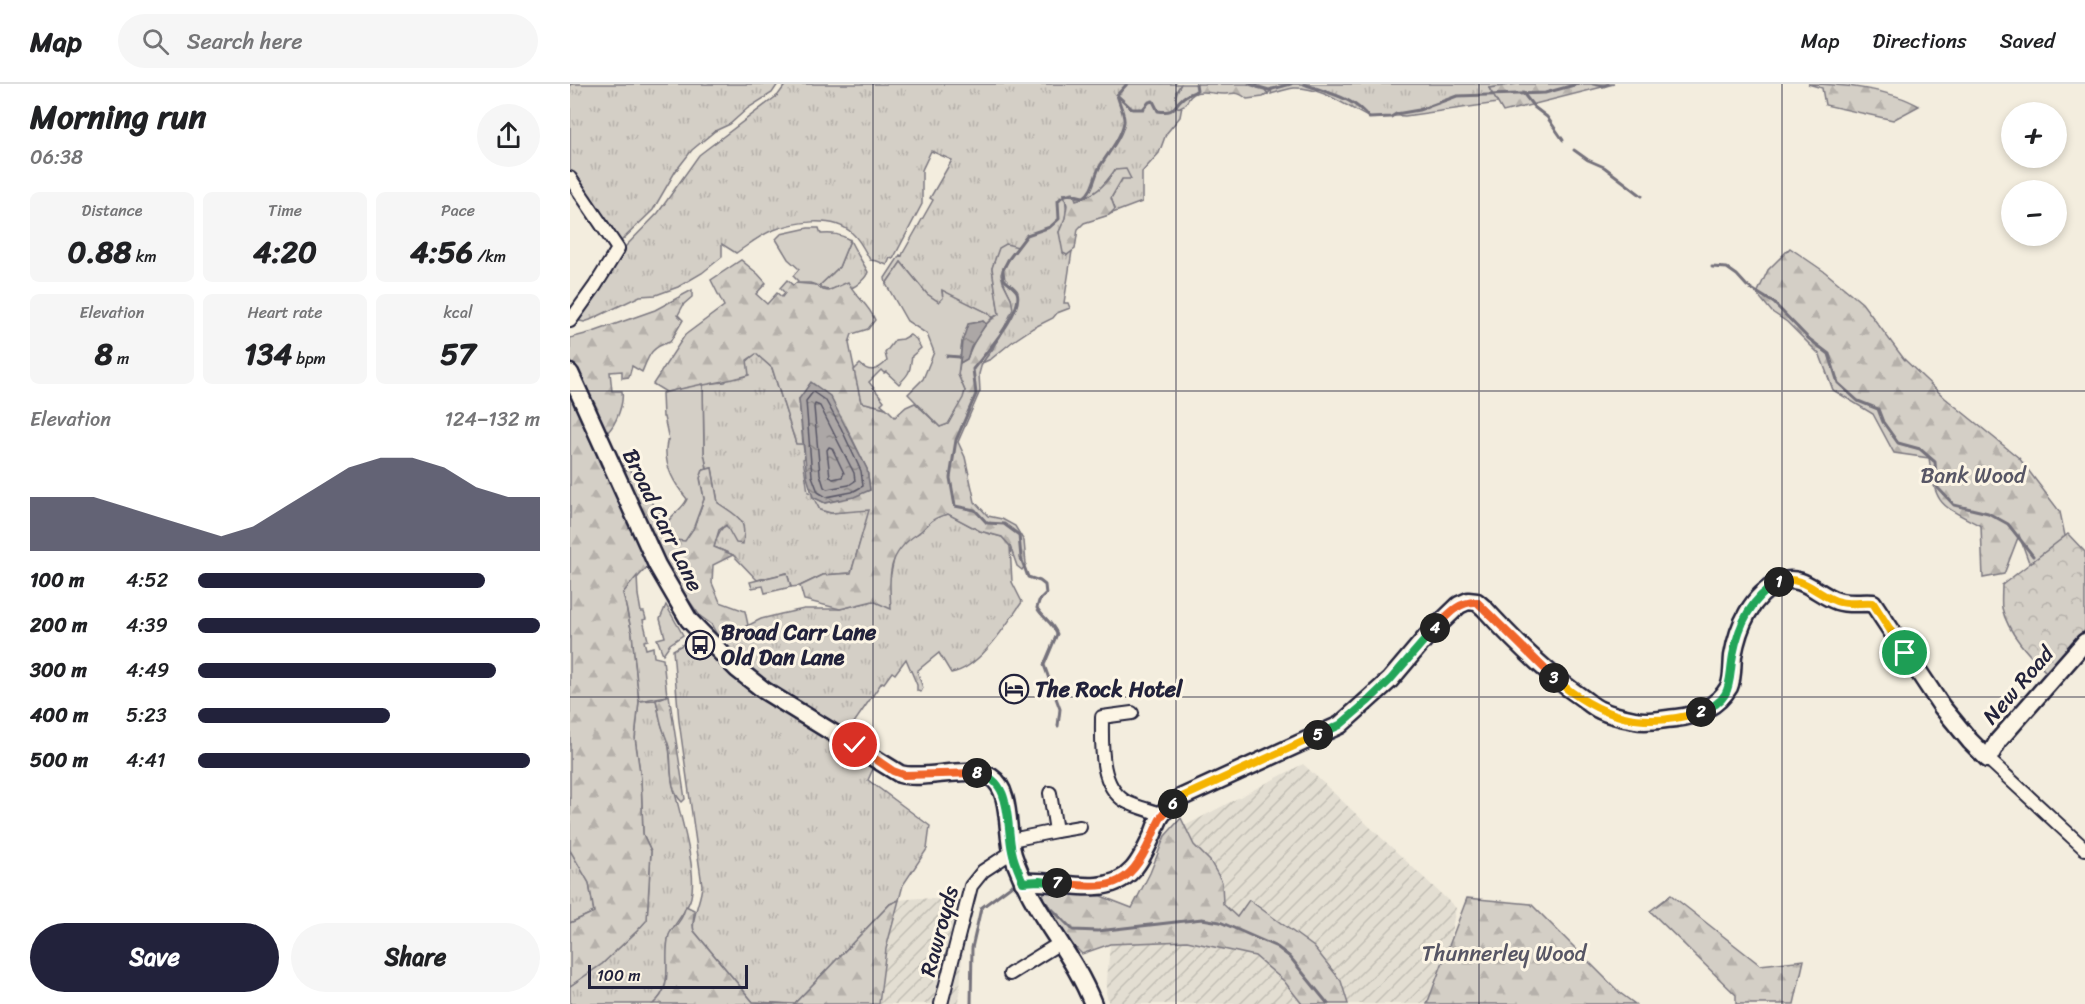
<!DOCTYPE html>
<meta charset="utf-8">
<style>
body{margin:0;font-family:Sriracha,sans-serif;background:#f6f6f6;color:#202124;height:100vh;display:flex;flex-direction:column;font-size:22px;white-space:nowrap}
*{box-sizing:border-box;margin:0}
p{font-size:20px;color:#757577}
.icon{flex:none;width:33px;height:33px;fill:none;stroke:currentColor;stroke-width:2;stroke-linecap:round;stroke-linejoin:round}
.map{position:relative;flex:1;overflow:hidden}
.sheet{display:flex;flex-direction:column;background:#fff;width:570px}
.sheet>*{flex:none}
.controls{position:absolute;left:1431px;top:18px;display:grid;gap:12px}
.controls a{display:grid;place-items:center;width:66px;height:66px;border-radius:50%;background:#fff;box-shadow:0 3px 9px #0003;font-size:30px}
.scale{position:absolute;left:18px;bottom:15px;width:160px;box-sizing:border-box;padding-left:6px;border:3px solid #22223b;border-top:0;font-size:16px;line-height:21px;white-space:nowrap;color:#22223b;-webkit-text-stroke:4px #fcf5e5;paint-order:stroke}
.pin{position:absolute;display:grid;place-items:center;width:51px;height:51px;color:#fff;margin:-26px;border:3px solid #fff;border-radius:50%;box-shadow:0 2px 6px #0007}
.km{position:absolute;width:30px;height:30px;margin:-15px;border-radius:50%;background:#222;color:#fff;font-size:16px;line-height:30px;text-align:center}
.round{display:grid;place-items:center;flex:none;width:63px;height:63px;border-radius:32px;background:#f6f6f6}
.headline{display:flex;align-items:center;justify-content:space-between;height:102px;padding:0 30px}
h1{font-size:33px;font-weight:700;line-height:45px}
.figures{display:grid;grid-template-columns:repeat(3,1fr);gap:9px;height:102px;padding:6px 30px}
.figures div{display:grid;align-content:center;border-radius:9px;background:#f6f6f6;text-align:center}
.figures b{font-size:30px;font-weight:700}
.figures small{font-size:16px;font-weight:400}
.figures p{font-size:16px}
.chart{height:168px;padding:12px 30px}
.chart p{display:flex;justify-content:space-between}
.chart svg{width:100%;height:108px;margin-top:6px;fill:#22223b;opacity:.7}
.button{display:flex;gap:12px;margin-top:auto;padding:12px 30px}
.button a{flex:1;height:69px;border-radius:36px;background:#22223b;color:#fff;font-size:24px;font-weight:700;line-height:69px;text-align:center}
.button a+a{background:#f6f6f6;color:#202124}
ul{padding:0 30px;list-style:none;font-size:20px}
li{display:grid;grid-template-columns:96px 72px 1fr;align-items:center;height:45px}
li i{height:15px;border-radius:8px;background:#22223b}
header{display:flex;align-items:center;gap:36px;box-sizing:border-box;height:84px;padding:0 30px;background:#fff;border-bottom:2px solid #e0e0e0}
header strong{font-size:28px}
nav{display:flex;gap:33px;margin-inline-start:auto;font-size:21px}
.search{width:420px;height:54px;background:#f6f6f6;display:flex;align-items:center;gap:15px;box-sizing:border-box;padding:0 21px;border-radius:33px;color:#757577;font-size:22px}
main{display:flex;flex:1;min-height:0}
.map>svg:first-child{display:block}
.industrial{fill:url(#industrial-furrows)}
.grass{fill:url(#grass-tufts);stroke:#7b7880;stroke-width:1.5}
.forest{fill:url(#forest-firs);stroke:#7b7880;stroke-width:1.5}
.park{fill:url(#park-crowns);stroke:#7b7880;stroke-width:1.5}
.garden{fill:#d4cfc6;stroke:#7b7880;stroke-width:1.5}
.water{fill:url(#water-ripples);stroke:#75727b;stroke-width:1.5}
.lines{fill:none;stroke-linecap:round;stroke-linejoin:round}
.shore{stroke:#595766;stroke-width:1.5}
.stream{stroke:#75727b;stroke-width:3}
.street-casing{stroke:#22223b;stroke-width:16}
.secondary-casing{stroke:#22223b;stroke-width:21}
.street{stroke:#fcf5e5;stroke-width:12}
.secondary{stroke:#fcf5e5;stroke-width:16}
.split-1-casing{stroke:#fff;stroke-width:12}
.split-2-casing{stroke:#fff;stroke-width:12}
.split-3-casing{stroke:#fff;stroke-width:12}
.split-4-casing{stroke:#fff;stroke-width:12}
.split-5-casing{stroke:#fff;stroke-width:12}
.split-6-casing{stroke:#fff;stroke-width:12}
.split-7-casing{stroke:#fff;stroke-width:12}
.split-8-casing{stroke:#fff;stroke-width:12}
.split-9-casing{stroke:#fff;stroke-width:12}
.split-1{stroke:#f5b400;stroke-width:8}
.split-2{stroke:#22a559;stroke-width:8}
.split-3{stroke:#f5b400;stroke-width:8}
.split-4{stroke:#f0652b;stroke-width:8}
.split-5{stroke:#22a559;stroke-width:8}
.split-6{stroke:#f5b400;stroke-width:8}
.split-7{stroke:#f0652b;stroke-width:8}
.split-8{stroke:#22a559;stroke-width:8}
.split-9{stroke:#f0652b;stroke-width:8}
.grid{fill:none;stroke:#22223b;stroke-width:1.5;stroke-opacity:0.55}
.labels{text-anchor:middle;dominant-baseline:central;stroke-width:6;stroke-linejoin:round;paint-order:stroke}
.park-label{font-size:22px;fill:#575665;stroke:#fcf5e5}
.street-label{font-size:22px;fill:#22223b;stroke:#fcf5e5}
.poi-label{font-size:22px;font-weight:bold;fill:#22223b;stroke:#fcf5e5;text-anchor:start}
</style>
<header>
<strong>Map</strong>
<div class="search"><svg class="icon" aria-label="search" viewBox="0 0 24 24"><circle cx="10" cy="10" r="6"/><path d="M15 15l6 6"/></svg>Search here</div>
<nav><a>Map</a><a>Directions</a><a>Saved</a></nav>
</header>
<main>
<section class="sheet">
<div class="headline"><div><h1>Morning run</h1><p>06:38</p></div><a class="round"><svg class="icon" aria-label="share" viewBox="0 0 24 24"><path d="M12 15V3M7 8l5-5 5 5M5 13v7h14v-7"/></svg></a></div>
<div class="figures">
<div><p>Distance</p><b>0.88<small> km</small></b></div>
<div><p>Time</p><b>4:20</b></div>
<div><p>Pace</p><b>4:56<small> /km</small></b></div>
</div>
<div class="figures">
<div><p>Elevation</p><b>8<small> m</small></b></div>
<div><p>Heart rate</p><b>134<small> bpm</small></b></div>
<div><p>kcal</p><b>57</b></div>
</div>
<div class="chart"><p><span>Elevation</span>124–132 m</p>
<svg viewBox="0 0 160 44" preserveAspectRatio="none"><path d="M0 44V22L10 22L20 22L30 26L40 30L50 34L60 38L70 34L80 26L90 18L100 10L110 6L120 6L130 10L140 18L150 22L160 22V44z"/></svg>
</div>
<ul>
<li><b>100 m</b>4:52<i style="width:84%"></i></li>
<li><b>200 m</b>4:39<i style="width:100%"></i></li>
<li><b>300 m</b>4:49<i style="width:87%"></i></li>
<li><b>400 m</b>5:23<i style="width:56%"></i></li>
<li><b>500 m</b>4:41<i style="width:97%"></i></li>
</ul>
<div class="button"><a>Save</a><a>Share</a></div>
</section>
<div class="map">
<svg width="1515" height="920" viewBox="0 0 1515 920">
<defs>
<pattern id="industrial-furrows" width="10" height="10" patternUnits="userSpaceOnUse" patternTransform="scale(1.5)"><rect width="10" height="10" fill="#e3ded2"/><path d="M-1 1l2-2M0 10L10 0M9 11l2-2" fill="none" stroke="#c2beb5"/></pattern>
<pattern id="grass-tufts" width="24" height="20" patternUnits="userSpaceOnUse" patternTransform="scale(1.5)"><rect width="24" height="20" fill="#d4cfc6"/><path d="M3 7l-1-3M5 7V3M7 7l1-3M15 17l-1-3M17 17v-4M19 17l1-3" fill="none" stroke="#b6b1ab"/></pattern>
<pattern id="forest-firs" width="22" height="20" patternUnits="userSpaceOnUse" patternTransform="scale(1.5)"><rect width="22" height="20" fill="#d4cfc6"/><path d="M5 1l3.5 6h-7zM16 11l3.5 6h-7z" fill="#b6b1ab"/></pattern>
<pattern id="park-crowns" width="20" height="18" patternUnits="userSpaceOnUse" patternTransform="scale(1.5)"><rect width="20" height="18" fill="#d4cfc6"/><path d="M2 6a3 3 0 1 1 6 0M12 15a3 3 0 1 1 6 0" fill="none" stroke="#b6b1ab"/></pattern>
<pattern id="water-ripples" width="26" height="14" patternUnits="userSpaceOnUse" patternTransform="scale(1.5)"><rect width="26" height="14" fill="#aca7a6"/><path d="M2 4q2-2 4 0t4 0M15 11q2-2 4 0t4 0" fill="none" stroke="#8c8888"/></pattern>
</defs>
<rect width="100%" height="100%" fill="#f3edde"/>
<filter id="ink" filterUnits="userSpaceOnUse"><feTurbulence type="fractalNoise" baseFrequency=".0167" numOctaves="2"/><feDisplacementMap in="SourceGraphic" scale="12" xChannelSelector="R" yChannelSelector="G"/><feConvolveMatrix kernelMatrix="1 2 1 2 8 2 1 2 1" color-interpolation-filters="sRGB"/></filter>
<g filter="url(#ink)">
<!-- industrial -->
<g class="industrial">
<polygon points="733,680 886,824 867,920 539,920 536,909 540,860 609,745"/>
<polygon points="349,814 403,818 392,875 389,920 288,920 329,816"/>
</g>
<!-- grass -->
<g class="grass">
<polygon points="0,0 208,0 202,9 178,24 160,40 145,47 122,66 105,88 83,126 50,158 0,89"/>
<path d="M216,0H611L606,8L608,24L612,22L610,33L596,50L589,69L572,88V118L540,130L545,125L541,114L552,95L545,86C530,106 520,122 494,110C498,124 497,135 489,148L497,171L502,167L494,219H498L500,224L487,229L483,234L463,244L442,258L421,275L412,279L423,265L441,214C425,184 433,188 447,163L430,164L422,184L429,230L422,234L418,229L372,207L373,214L369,218L357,210L331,178L316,200L315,194L330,171L332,172L333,169L363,116L360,114L382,76L361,67L352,86V120L323,175L320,174L317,181L307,177L300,176C295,167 290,156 282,149C262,131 224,138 201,147C189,152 177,162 166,169L152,160V173L132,189L108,203L86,211L70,212L20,236L14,238L6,236L54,164L88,129L129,71L208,11Z"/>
<path d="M686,0H948L919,4L928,19L835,32C825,30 806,37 798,33C774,21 752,3 724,4C717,5 708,8 701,10L702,4L698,10L695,6L687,4Z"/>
<path d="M280,156C285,167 292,177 298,188C296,194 287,202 281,204L277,199C268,203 258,210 249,202L269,183Z"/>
<path d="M186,269L202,284L226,359L233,360L235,374L233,375L238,408L242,409L250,426L261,429L300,425L281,489L253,491L230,502L221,503L217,489L187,496L163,471L144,463C150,442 152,441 173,438L148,419L142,384L137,385L134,369L133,300L155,298Z"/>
<path d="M379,430L410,447L432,453L440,462L442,498L452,518C436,541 409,585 381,589L369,569L347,587L353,604L351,608L347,607V601L336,575L325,590L322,588L314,599L312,598L277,649L198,602L147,557L191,535L211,530L234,525H270L303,517L319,499L325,470L337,455L349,449L362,434Z"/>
<path d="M121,556L189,612L291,675L303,685L298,696L360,742L357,765L333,801L329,816L320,820L224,920L183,918L124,847C120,837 132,814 132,801L109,637L103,566Z"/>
<path d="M86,616C88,623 89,631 91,638C93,647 98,655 99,664C101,676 100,688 103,700C109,729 128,785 121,813C118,828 100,842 98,856C95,878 103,904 83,920H0V902L32,880L67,847L77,835L81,767L73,750L71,695L65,654L69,617Z"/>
<polygon points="0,766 19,799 24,828 0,839"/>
</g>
<!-- forest -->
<g class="forest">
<path d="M611,0H686L687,4L695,6L698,10L693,13L677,15C669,8 666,9 656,10C639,11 624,0 616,20L608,24C604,14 606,9 611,0Z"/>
<polygon points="948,0 1044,0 933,28 919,4"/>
<path d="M1238,0C1271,0 1320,5 1349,22L1323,36L1255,21L1252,4Z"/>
<path d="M556,85L561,95H552L541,114L545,125L539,131L514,139L508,145L505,165L497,171L493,169L489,148L495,134L497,121L494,110L503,108L506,116C526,111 534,102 545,86Z"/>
<path d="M436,160L448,163L434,182L431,190L433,198L441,214L443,225L430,253L412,279L409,290L410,307L388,358L395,373L405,418L418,432L432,435L445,442L454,457L456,480L452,486L447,482L440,462L432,453L410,447L378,430C356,436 363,439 347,450C317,470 319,490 321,525L303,517L270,525L234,516L230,502L253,491L281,489L299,426L261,429L250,426L243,413L255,419L300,406L297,385L276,342L229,315L233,360H226L202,284L186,270L177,276L179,291C151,299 124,302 96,308L83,300L115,251L154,222L141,196L171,176L188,190L196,199L186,210L197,220L207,209L212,213L215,209L210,204L217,196L223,201L226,199L247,201L253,206L258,207L278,198C285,212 299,221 305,236L298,245L282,250L279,259L291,318L316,324L325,333L336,323L345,319L370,343L378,340L395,307L388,291L390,279L397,275C403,257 412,240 429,230L422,184L429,164Z"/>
<path d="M1220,164L1255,188L1292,219L1334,275L1375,314L1449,374L1490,428L1501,480L1465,495L1449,451L1434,490L1413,494L1411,442C1369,420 1366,423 1359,374L1324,369L1303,330L1263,306L1250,271L1217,238L1202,228L1187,210L1198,186Z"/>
<path d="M122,206V213L114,220L108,231L113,236L100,258C81,263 79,271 72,288L62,282L59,293L52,294V287L40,288L42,307H52C54,319 47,339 37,349L33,346L0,280V254L23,248L85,226Z"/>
<polygon points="0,304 31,382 51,414 81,479 53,509 62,549 69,617 65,654 71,695 73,750 81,767 77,836 67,847 32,880 0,902 0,839 24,828 19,799 0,766"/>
<path d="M59,384L74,404L83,421L97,439L105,456L123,445L134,415L130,394L133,386L142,384L148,419C168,433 177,434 173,460L166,459L156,441L149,446L144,463L163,471L143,481L142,499L150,518L175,527L178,541L163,550L149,554L141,540L130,532L90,476L52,390Z"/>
<path d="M99,611L115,715L112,718C97,704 103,681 99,663C97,655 93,647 91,639C89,632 88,623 86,616Z"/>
<polygon points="611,734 624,761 640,777 652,798 653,820 667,833 679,816 744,863 771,897 778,920 732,920 714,897 685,872 617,857 540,860 512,870 499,857 472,818 475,804 531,812 562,824 580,789 595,752"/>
<polygon points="1101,811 1190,881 1234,876 1224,920 1166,920 1166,911 1080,827"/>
<polygon points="897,814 961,820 1050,909 1065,920 857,920"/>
<polygon points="329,816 316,865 309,920 224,920 320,820"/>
<path d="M116,822L124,826C125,834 121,840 124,847L183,918L218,920H83C106,902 92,875 99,851C101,845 107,842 110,836C113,832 114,827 116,822Z"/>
</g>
<!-- park -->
<path class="park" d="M1498,450L1515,468V546L1478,590C1460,572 1438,550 1432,524C1431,517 1432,508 1432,501Z"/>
<!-- garden -->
<g class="garden">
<path d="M238,144H249L251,150C263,149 270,150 280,156L269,183L249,202L240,199H226L228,197L223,192L229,185L218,175L206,155L211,150Z"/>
<polygon points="331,178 357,210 369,218 373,214 372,206 418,229 422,234 416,240 413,237 392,258 388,291 395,307 393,314 378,340 370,343 338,310 353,295 364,268 357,250 337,237 316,200"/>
<path d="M340,251L346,255L351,264L342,272C339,287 342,287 329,300L316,288L314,289L311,286L299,298L314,317L311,320L316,324L291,318L284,286L290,280C300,290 308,286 317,277L315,269L325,256L333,255Z"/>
<path d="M133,300L134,369L137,385L133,386L130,394L134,415L123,445L115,457L105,456L97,439C103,429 113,425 117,415C105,401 95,384 96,365C96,362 97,360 97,357L99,356L94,333H93L92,309Z"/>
<polygon points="217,489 221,503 195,509 193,502 182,504 180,498"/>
<polygon points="67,492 68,511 71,528 74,528 76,535 73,536 78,556 74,557 76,565 83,563 84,573 93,575 97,612 69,617 62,549 53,509"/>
<polygon points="96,521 113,551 100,560 93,570 87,555 95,553 90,535"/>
</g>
<!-- water -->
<g class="water">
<polygon points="413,237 416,240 401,263 397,275 390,279 392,258 398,240"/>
<polygon points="241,298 260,312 297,385 300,406 284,413 255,419 243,413 237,393 229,315"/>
</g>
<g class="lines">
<!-- shore -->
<g class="shore">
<polygon points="243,308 256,317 271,344 291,387 293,402 282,408 256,413 248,408 242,392 236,317"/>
<polygon points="245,320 250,322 284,389 285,397 279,401 257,405 254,403 250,390 244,323"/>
<polygon points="259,363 262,364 274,389 272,393 263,395 260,393 257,366"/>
</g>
<!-- stream -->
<g class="stream">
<polyline points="679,0 699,6 721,0"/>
<path d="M734,0C757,9 784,13 799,34L821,33L826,30L849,26L887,12L975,9L1008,0"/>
<polyline points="1023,0 1034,2 1038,0"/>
<polyline points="953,9 964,23 977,33 993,56"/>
<path d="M547,11L562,25H573L579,18L583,17L588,27C607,30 602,22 614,13C619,9 623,10 627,6L626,0"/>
<polyline points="1004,66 1018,76 1034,83 1072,112"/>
<polyline points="1142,183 1157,184 1167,191 1177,202 1204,219 1238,254 1259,270 1268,299 1288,317 1308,325 1313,338 1328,359 1350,365 1365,378 1367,403 1384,421 1418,429 1438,440 1463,472"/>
<polyline points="377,272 390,273"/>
<path d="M488,642L490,625L474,581L487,550C482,538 473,534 467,524L469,517L476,510L475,501L470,497L458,493L451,474L449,451L434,440L417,439L405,426L385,422L380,394L386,356L406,310L403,285C415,270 454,227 447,208C445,204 437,199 434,195L433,186L438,176L457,151L480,143L489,135L488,117C496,107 503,111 514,113C523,107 524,94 529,84C537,70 551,55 554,38C555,30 549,19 547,11L557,0"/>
<polyline points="471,814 503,846 528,847 632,835 650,838 707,863 720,873 758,920"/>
<polyline points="401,920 402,864 411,824 442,801 451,805"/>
</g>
<!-- street casing -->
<g class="street-casing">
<g id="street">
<polyline points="0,94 48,165 25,202 0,237"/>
<path d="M562,629L532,633C532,660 529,701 555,717C565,723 580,726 591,730"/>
<polyline points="1418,675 1515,765"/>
<polyline points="486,747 510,743"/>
<polyline points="441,756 486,747 480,709"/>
<polyline points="440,890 490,859"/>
<polyline points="371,920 401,802 413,787 442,768"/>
</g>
</g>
<!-- secondary casing -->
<g class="secondary-casing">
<g id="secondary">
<path d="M0,289L87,481L119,536L167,585L195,607L330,690C355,697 398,680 421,693C442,706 436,749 443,771C461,827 502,866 523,920"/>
<path d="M453,798C478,796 502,804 527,802C560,800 571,777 583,750C586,743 588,734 593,729C598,723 605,718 610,714L770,641L820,596L858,551L889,521L898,517L907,518L914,524C944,557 975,588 1011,613C1017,617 1023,623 1030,626C1040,631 1054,634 1065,636C1077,639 1093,635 1106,634C1127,632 1148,622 1159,603C1163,594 1162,582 1163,572C1168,543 1181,511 1210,498C1231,489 1248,511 1267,517C1279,521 1291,518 1303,519L1372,623L1400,657L1418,675L1428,657L1515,558"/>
</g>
</g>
<!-- street -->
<use href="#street" class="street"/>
<!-- secondary -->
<use href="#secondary" class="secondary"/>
</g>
</g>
<g class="lines" filter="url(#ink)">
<!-- split-1 casing -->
<g class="split-1-casing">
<path id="split-1" d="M1209,498C1233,489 1248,513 1270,518C1281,521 1292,518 1303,519L1335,569"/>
</g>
<!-- split-2 casing -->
<g class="split-2-casing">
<path id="split-2" d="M1131,628C1164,615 1158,599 1163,571C1169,540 1181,514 1209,498"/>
</g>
<!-- split-3 casing -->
<g class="split-3-casing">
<path id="split-3" d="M984,594C1029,634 1073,646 1131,628"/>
</g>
<!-- split-4 casing -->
<g class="split-4-casing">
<path id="split-4" d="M865,544C877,532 888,517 907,518L984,594"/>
</g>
<!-- split-5 casing -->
<g class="split-5-casing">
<polyline id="split-5" points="748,651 770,641 797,618 820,596 865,544"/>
</g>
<!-- split-6 casing -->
<g class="split-6-casing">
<polyline id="split-6" points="603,720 610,714 748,651"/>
</g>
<!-- split-7 casing -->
<g class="split-7-casing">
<path id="split-7" d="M487,799C539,805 558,806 581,755C588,739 590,731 603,720"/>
</g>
<!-- split-8 casing -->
<g class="split-8-casing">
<path id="split-8" d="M407,689C443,695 436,740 442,767C444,778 449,788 453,798L469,797L487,799"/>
</g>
<!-- split-9 casing -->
<g class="split-9-casing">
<polyline id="split-9" points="285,661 323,687 334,691 407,689"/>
</g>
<!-- split-1 -->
<use href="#split-1" class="split-1"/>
<!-- split-2 -->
<use href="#split-2" class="split-2"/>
<!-- split-3 -->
<use href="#split-3" class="split-3"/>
<!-- split-4 -->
<use href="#split-4" class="split-4"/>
<!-- split-5 -->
<use href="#split-5" class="split-5"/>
<!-- split-6 -->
<use href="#split-6" class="split-6"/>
<!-- split-7 -->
<use href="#split-7" class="split-7"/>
<!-- split-8 -->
<use href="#split-8" class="split-8"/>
<!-- split-9 -->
<use href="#split-9" class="split-9"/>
</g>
<!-- grid -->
<path class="grid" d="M303,0V920M606,0V920M909,0V920M1212,0V920M0,307H1515M0,613H1515"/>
<!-- icons -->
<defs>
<g id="bus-ring" transform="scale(1.5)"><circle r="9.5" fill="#fcf5e5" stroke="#22223b" stroke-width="1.5"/><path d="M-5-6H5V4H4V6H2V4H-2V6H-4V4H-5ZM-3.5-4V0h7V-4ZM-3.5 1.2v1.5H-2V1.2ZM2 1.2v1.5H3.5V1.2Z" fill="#22223b"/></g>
<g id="hotel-ring" transform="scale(1.5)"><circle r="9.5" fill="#fcf5e5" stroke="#22223b" stroke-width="1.5"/><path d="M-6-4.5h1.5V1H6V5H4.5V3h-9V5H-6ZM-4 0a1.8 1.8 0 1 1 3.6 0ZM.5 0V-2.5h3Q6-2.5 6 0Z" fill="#22223b"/></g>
</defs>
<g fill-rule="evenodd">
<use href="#bus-ring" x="130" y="561"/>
<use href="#hotel-ring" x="444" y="605"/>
</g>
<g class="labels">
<!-- park labels -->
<g class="park-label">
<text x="1403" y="391">Bank Wood</text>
<text x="934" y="869">Thunnerley Wood</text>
</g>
<!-- street labels -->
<g class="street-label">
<text transform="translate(93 436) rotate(64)">Broad Carr Lane</text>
<text transform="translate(1448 601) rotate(-49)">New Road</text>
<text transform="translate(369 847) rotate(-75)">Rawroyds</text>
</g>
<!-- poi labels -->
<g class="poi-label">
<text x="151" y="548">Broad Carr Lane<tspan x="151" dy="25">Old Dan Lane</tspan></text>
<text x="465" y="605">The Rock Hotel</text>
</g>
</g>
</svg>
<div class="controls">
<a>+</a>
<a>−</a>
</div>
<div class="scale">100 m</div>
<div class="pin" style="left:1335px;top:569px;background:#1e9e55"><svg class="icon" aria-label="arrive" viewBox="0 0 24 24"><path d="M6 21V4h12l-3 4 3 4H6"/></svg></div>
<div class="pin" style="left:285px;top:661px;background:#d93025"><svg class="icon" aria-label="check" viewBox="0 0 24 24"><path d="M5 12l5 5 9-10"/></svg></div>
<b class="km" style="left:1209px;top:498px">1</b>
<b class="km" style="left:1131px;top:628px">2</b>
<b class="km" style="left:984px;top:594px">3</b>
<b class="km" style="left:865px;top:544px">4</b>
<b class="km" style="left:748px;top:651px">5</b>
<b class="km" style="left:603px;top:720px">6</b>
<b class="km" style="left:487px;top:799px">7</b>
<b class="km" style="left:407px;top:689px">8</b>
</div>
</main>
